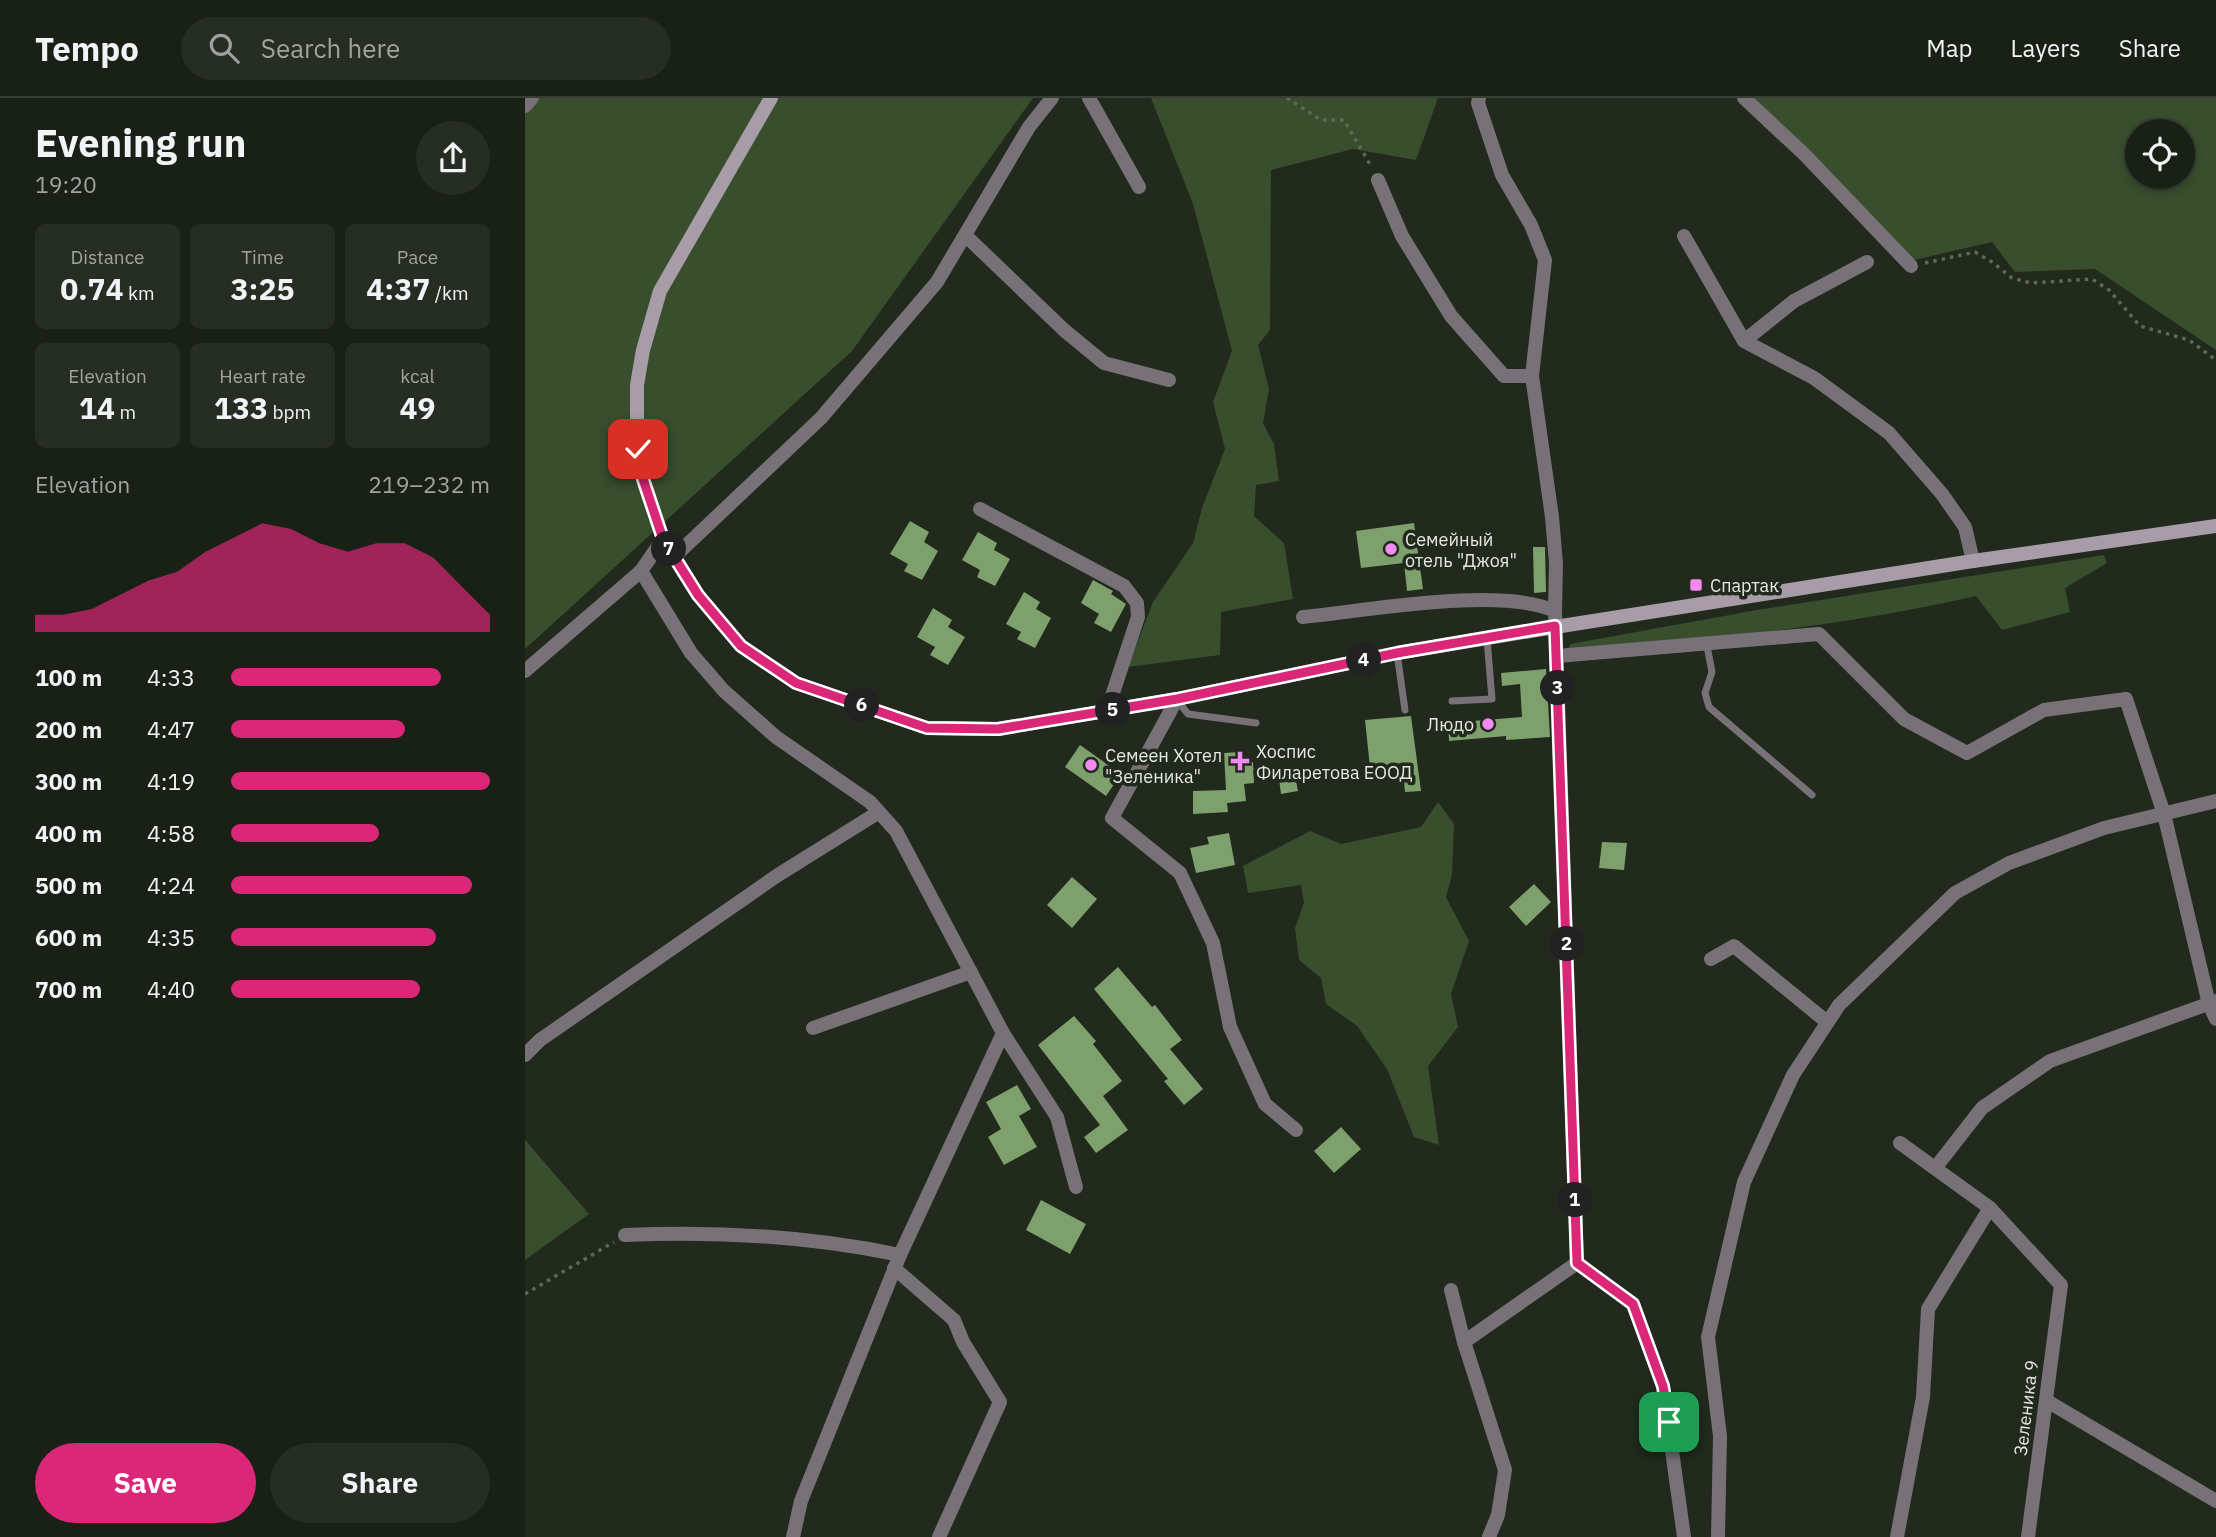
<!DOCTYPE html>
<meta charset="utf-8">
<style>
body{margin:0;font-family:"IBM Plex Sans",sans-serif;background:#262d22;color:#f1f3f6;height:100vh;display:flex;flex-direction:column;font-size:26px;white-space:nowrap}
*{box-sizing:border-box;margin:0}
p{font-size:23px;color:#9fa3a0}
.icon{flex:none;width:38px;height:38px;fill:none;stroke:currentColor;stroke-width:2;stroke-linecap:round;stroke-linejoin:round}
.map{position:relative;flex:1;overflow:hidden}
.side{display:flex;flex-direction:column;background:#192015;width:525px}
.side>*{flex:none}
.controls{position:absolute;left:1600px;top:21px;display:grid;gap:14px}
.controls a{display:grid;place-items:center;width:70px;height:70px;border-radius:50%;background:#192015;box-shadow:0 4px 10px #0003,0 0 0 2px #373e34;font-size:35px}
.pin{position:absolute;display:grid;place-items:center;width:60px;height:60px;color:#fff;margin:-30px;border-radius:14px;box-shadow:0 4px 10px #0006}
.km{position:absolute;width:35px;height:35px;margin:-18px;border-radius:50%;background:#222;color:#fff;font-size:19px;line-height:35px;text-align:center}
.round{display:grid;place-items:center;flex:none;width:74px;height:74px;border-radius:37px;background:#262d22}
.head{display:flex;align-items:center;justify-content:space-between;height:119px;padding:0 35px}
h1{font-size:38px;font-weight:700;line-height:52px}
.figures{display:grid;grid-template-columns:repeat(3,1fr);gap:10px;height:119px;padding:7px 35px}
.figures div{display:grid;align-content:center;border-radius:10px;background:#262d22;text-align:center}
.figures b{font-size:30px;font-weight:700}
.figures small{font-size:19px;font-weight:400}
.figures p{font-size:19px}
.chart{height:196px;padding:14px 35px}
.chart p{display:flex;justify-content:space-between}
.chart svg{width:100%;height:126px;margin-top:7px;fill:#db2777;opacity:.7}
.button{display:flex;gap:14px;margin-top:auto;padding:14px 35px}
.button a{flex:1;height:80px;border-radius:42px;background:#db2777;color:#fff;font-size:28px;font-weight:700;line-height:80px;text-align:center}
.button a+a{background:#262d22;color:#f1f3f6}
ul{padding:0 35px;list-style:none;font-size:23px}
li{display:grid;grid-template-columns:112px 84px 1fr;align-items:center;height:52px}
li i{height:18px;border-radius:9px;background:#db2777}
header{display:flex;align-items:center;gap:42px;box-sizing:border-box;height:98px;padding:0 35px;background:#192015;border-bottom:2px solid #373e34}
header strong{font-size:33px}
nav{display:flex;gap:38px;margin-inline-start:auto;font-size:24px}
.search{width:490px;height:63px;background:#262d22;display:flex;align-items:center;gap:18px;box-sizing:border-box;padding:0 24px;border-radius:38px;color:#9fa3a0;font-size:26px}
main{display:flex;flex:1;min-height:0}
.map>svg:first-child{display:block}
.green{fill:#384e2d;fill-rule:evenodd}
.building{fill:#7da06c}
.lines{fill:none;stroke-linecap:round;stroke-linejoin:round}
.path{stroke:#5f675a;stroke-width:3.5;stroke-dasharray:3.5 5;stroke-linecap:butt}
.lane{stroke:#787278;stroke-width:7}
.street{stroke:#787278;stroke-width:14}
.secondary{stroke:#a79ca7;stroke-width:14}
.route-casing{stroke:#fff;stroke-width:14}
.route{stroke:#db2777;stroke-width:9}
.poi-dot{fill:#f38af2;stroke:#212a1c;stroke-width:2.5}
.labels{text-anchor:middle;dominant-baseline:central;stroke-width:7;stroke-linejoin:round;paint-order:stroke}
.poi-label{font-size:18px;fill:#e3e9e0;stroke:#212a1c;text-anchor:start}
.street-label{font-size:18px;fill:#e3e9e0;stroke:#212a1c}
</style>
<header>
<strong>Tempo</strong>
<div class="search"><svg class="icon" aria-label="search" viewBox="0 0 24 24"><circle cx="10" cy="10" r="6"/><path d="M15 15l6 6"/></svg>Search here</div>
<nav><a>Map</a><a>Layers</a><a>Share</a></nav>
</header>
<main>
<section class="side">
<div class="head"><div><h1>Evening run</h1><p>19:20</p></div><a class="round"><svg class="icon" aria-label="share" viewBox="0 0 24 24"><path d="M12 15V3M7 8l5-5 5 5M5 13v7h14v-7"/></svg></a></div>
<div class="figures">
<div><p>Distance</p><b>0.74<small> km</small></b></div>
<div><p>Time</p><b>3:25</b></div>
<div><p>Pace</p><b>4:37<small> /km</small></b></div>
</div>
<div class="figures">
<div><p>Elevation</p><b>14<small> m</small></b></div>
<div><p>Heart rate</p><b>133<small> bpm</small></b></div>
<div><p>kcal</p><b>49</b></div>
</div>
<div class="chart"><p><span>Elevation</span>219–232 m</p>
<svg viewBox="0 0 160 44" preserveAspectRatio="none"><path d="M0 44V38L10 38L20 36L30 31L40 26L50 23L60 16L70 11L80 6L90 8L100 13L110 16L120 13L130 13L140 18L150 28L160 38V44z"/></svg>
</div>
<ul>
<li><b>100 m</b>4:33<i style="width:81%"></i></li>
<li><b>200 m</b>4:47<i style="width:67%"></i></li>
<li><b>300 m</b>4:19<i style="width:100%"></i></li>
<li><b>400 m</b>4:58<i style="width:57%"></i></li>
<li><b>500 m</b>4:24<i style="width:93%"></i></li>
<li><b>600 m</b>4:35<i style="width:79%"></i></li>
<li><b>700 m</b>4:40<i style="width:73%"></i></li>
</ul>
<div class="button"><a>Save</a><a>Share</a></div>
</section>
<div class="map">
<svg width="1691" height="1439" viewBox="0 0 1691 1439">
<rect width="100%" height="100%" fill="#212a1c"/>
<!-- green -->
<g class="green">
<polygon points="0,0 508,0 327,253 0,551"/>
<polygon points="626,0 913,0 891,62 828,51 746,72 745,232 733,247 744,291 738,325 749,346 754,383 731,387 729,418 759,445 768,501 696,514 695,557 603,569 628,504 668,445 677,410 700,351 688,304 707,253 668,106"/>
<path d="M1228,0H1691V252L1570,171L1490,174L1467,144L1389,162ZM1612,33H1657V79H1612Z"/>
<path d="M1579,457L1582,465L1540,490L1545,514L1477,532L1451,498C1316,529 1180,542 1043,553L1045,546L1232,512Z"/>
<polygon points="913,704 929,726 927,777 921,799 944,843 926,896 933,929 903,968 914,1047 889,1039 862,971 832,928 801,906 796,880 774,862 770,830 779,805 776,787 723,795 718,768 785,733 816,746 896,729"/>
<polygon points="0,1042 64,1116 0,1162"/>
</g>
<!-- building -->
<g class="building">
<polygon points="385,423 404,434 399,444 413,453 397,482 379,473 383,466 365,456"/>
<polygon points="889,425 898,491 882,493 879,465 836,470 831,433"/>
<polygon points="453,434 472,445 469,452 485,461 470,488 452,479 455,472 437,462"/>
<polygon points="1008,449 1020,449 1021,494 1009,495"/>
<polygon points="568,482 588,493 586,496 601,506 586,534 569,525 574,516 556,505"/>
<polygon points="499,494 515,504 511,511 526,520 510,550 492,541 496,534 481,526"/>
<polygon points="408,510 427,522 423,529 440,539 423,567 405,557 410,549 392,539"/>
<polygon points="1021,571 1025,639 981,642 981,638 924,643 923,625 997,619 995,586 977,588 976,575"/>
<polygon points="886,618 896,693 880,694 877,665 845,669 840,622"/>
<polygon points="555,647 596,676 581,698 540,669"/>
<polygon points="715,654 716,664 728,664 729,685 719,686 721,703 702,705 703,714 668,716 668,693 701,692 699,655"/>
<polygon points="770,678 773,693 756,696 754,681"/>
<polygon points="704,735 710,767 671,775 665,750 684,746 682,739"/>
<polygon points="1077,744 1102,745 1099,772 1074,770"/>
<polygon points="547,779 572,801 547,830 522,807"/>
<polygon points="1009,786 1026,804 1001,828 984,809"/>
<polygon points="593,869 627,909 630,907 657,942 645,951 678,991 659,1007 639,983 643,981 569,891"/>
<polygon points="549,918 571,943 568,946 597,983 578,998 603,1032 571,1055 559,1039 575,1027 513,947"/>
<polygon points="492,987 506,1011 494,1018 512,1049 479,1067 463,1039 476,1031 461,1004"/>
<polygon points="816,1029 836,1051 809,1075 789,1053"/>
<polygon points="516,1102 561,1126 545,1156 501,1132"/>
</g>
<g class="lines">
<!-- path -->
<g class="path">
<polyline points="762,0 796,22 819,22 846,68"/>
<polyline points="1400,165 1450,154 1467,164 1487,180 1506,185 1567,181 1584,192 1615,228 1664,242 1691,262"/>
<polyline points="0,1196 89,1144"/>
</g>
<!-- lane -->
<g class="lane">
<polyline points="1182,548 1187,574 1180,595 1184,609 1287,697"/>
<polyline points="872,555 880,612"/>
<polyline points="652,602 663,616 731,625"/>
<polyline points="927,603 967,601 962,541"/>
</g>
<!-- street -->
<g class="street">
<polyline points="564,0 614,89"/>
<polyline points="954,0 953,5 977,77 1006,127 1020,162 1007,278 1027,419 1031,465 1030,513"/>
<polyline points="1219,0 1279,56 1386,168"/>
<polyline points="0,8 7,0"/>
<polyline points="853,82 877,138 926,218 979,278 1007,278"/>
<polyline points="440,137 539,232 579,265 644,282"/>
<polyline points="1159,138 1219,243 1289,280 1364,335 1417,396 1440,429 1448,463"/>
<polyline points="1219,243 1269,203 1342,164"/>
<polyline points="455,411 599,488 612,505 613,519 582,613"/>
<polyline points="138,441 116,473 166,555 199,593 251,639 345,704 371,733 478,935 375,1157 276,1403 268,1439"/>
<polyline points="149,459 296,320 412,184 504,29 527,0"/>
<path d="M778,519C841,513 975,488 1030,513L1052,1165L1108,1206L1138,1288L1159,1439"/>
<polyline points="1032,558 1294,536 1379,621 1442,655 1519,612 1601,601 1639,716 1684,906 1691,921"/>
<polyline points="0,573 116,473"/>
<polyline points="652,601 587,720 655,775 688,845 705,929 740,1006 771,1032"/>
<polyline points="1186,861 1209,848 1302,924"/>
<polyline points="288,930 446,874"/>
<polyline points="478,935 532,1019 551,1089"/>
<polyline points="0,957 15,942 253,777 354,714"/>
<polyline points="1375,1045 1465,1110 1536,1187 1503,1439"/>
<polyline points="1411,1069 1457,1010 1525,963 1691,903"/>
<path d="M100,1137C192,1133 285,1138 375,1157"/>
<polyline points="369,1170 429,1222 438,1244 475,1304 414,1439"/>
<polyline points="926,1192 939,1244 980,1372 973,1417 964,1439"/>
<polyline points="939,1244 1052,1165"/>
<polyline points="1522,1303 1691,1403"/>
<polyline points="1193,1439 1195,1338 1183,1239 1219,1084 1268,977 1314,907 1430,795 1484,765 1579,730 1691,703"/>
<polyline points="1372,1439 1398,1299 1403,1211 1465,1110"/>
</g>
<!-- secondary -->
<polyline class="secondary" points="246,0 135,193 118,252 112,287 112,351 118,381 138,441 173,497 216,548 271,585 402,630 473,631 652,601 872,555 1030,529 1448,463 1691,428"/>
</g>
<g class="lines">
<!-- route casing -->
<g class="route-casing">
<polyline id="route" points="113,351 118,381 138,441 173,497 216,548 271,585 402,630 473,631 652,601 872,555 1030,528 1052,1165 1108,1206 1138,1288 1144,1324"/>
</g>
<!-- route -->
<use href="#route" class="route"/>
</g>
<!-- markers -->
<g class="poi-dot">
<circle cx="866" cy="451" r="7"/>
<rect x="1164" y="480" width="14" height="14" rx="3.5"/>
<circle cx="963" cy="626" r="7"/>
<path d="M711.5 652.5h7v7h7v7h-7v7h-7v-7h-7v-7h7z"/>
<circle cx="566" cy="667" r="7"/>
</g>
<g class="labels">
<!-- poi labels -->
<g class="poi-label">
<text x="880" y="441">Семейный<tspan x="880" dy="21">отель "Джоя"</tspan></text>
<text x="1185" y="487">Спартак</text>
<text x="949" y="626" text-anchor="end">Людо</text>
<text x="731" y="653">Хоспис<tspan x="731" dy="21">Филаретова ЕООД</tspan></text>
<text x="580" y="657">Семеен Хотел<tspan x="580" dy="21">"Зеленика"</tspan></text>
</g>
<!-- street labels -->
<g class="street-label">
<text transform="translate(1501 1310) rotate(-83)">Зеленика 9</text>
</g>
</g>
</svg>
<div class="controls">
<a><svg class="icon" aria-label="locate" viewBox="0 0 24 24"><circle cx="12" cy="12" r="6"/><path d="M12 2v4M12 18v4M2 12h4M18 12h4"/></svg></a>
</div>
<div class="pin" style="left:1144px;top:1324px;background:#1e9e55"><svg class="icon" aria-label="arrive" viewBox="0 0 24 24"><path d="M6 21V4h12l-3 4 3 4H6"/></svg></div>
<div class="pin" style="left:113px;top:351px;background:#d93025"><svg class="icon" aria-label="check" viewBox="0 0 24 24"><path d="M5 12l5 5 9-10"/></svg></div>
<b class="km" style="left:1050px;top:1102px">1</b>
<b class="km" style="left:1042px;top:846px">2</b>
<b class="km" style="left:1033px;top:590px">3</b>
<b class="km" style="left:839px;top:562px">4</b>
<b class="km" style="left:588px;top:612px">5</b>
<b class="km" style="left:337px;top:607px">6</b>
<b class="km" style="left:144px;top:451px">7</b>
</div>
</main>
